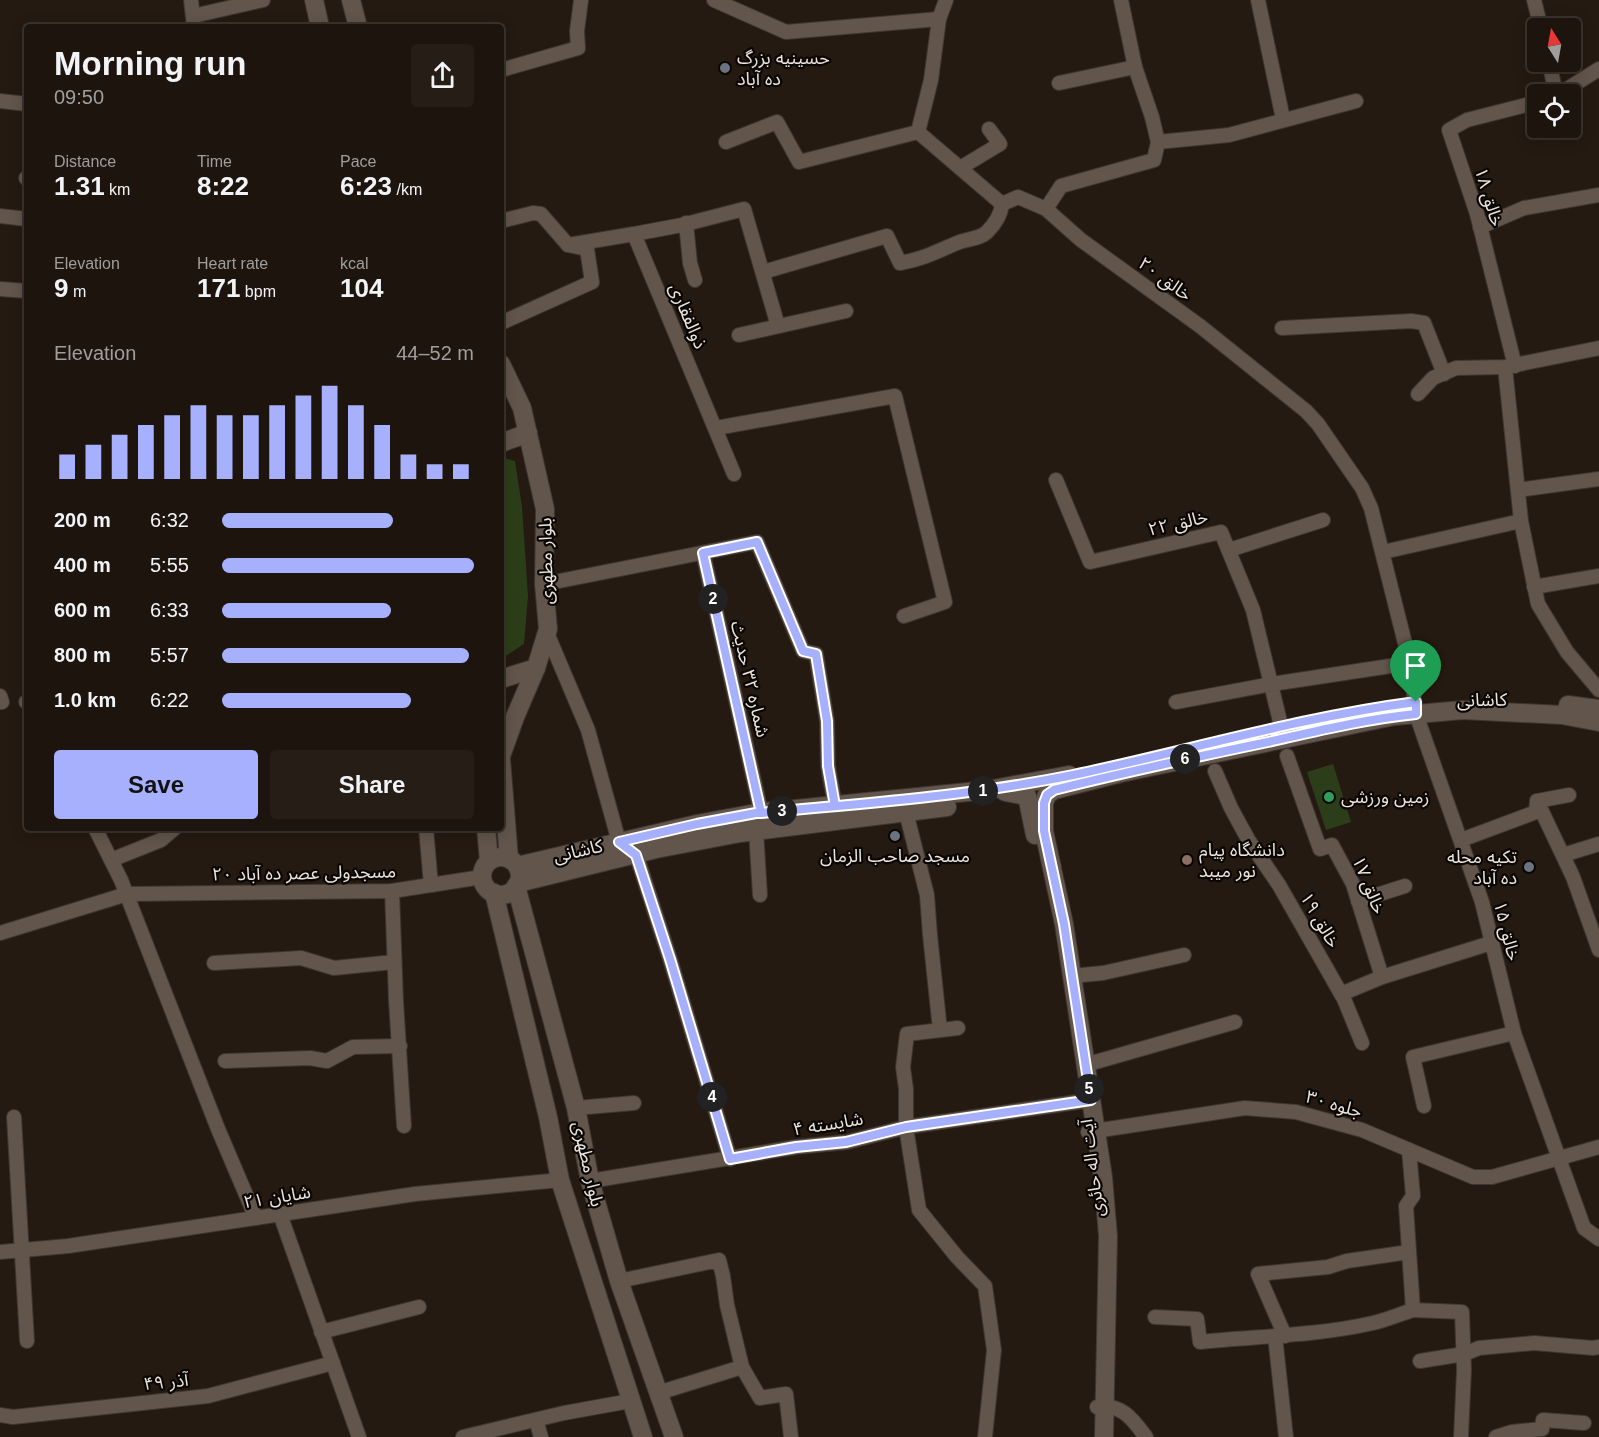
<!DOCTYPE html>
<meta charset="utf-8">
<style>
body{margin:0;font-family:Helvetica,"Noto Sans Arabic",sans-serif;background:#251d16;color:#f1f3f6;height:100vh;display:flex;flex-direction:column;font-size:22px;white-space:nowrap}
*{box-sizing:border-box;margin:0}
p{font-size:20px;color:#a09e9d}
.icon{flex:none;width:33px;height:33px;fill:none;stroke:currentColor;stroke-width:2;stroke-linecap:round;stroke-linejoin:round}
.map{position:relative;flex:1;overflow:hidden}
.details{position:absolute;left:24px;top:24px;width:480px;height:807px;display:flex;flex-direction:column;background:#1c140d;border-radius:6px;box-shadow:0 3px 15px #0003,0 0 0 2px #3a332e}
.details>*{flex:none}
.needle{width:39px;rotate:349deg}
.tools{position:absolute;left:1527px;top:18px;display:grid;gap:12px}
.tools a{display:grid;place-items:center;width:54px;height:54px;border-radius:6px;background:#1c140d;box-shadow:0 3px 15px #0003,0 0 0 2px #3a332e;font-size:30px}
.pin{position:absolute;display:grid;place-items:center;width:51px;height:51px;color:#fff;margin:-62px -26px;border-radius:50% 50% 50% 0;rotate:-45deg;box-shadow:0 0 6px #0007}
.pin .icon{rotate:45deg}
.km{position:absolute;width:30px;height:30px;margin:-15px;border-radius:50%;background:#222;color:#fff;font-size:16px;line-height:30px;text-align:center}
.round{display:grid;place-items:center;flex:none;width:63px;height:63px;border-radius:6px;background:#251d16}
.headline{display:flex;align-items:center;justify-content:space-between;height:102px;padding:0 30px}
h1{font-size:33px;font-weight:600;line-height:45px}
.figures{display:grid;grid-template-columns:repeat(3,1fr);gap:9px;height:102px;padding:6px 30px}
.figures div{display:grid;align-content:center}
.figures b{font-size:26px;font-weight:600}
.figures small{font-size:16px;font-weight:400}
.figures p{font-size:16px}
.chart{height:168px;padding:12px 30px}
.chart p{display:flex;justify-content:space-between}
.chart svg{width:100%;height:108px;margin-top:6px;stroke:#a7b0fc;stroke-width:6}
.button{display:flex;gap:12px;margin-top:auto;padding:12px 30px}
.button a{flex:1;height:69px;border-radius:6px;background:#a7b0fc;color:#111;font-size:24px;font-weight:600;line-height:69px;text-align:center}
.button a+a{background:#251d16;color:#f1f3f6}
ul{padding:0 30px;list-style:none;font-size:20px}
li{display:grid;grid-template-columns:96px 72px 1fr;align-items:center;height:45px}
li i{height:15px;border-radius:8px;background:#a7b0fc}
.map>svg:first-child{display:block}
.green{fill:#2c3e19}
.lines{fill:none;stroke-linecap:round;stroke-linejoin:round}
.street-casing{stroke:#3e3632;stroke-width:16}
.secondary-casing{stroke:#3e3632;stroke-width:20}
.street{stroke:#62554b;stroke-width:14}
.secondary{stroke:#62554b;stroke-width:18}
.route-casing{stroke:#fff;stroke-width:12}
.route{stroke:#a7b0fc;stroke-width:8}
.worship-dot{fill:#6b7280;stroke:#0a0604;stroke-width:2}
.leisure-dot{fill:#2e9e5b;stroke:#0a0604;stroke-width:2}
.education-dot{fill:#8d6e63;stroke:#0a0604;stroke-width:2}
.labels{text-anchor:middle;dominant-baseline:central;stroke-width:4.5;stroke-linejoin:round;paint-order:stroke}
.poi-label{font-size:18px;fill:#ece4de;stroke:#0a0604;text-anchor:start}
.street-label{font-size:18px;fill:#ece4de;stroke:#0a0604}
</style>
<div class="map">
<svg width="1599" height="1437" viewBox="0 0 1599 1437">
<rect width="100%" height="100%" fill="#251a11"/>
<!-- green -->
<g class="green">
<polygon points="501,457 515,461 522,507 528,596 524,644 501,659"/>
<polygon points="1333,764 1351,822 1326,830 1307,772"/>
</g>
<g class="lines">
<!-- street casing -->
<g class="street-casing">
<g id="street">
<polyline points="191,0 194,27"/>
<polyline points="714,0 786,32 939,19"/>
<polyline points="1258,0 1283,119"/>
<polyline points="1534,0 1541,28"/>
<polyline points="193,16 263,0"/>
<polyline points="1549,62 1556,94"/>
<polyline points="501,70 578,48 577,31 581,0"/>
<polyline points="1059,83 1135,67"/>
<polyline points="1559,94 1599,69"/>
<polyline points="0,101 27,104"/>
<polyline points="918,132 931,80 939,19 946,0"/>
<polyline points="726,142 777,122 799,162 918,132 1002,204 1018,197 1046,209 1081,240 1200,326 1306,411 1318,424 1362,488 1371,508 1410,663 1416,714 1482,902 1514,1033 1584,1228 1599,1239"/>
<polyline points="1158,142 1229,135 1356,101"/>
<polyline points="960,168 1000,144 989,129"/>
<polyline points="26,178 27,179"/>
<polyline points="1046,209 1061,186 1154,160 1158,142 1152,117 1135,67 1121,0"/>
<polyline points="0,216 27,219"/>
<polyline points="501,221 533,213 541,214 568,245 587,249 592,282 501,323"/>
<polyline points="686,223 690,263 695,280"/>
<polyline points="1480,227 1524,208 1599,195"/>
<polyline points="634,234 682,225 744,209 778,326"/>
<polyline points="568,245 634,234 734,474"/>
<path d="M763,272L887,236L900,263C923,259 936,252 957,243C966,239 980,239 987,232C995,224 1001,215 1002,204"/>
<polyline points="0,289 27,291"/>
<polyline points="1282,328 1411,321 1424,323 1444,374"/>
<polyline points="739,335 846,311"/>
<polyline points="1515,366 1477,214 1449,130 1467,120 1538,102"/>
<polyline points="1418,394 1433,378 1456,368 1505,367 1599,348"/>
<polyline points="716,428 895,396 945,602 904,616"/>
<polyline points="1056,480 1090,562 1221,532 1253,610 1284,738"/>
<polyline points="1518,490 1599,479"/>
<polyline points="1521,521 1538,604 1567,652 1599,690"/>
<polyline points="1229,550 1323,520"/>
<polyline points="1383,552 1521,521 1505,367"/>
<polyline points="703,553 761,812"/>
<polyline points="544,584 757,542 803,651 816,654 827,721 828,766 835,806"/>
<polyline points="1534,587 1599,576"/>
<polyline points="547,633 588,730 619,842 636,854 670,959 730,1159"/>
<polyline points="0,696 2,702 0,702"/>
<polyline points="26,702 27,702"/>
<polyline points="1176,702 1272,684 1410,663"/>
<polyline points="1287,756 1320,849 1332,845 1353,884 1382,977"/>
<polyline points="1215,771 1231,808 1249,841 1279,885 1344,999 1362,1043"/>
<polyline points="1537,801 1573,877 1599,950"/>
<polyline points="906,812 927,895 930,935 940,1030"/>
<polyline points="95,828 121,880 218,1129 256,1218"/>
<polyline points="426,828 431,885"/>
<polyline points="756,830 760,895"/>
<polyline points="1461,840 1536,812 1537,801 1569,795"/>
<polyline points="1563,855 1599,844"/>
<polyline points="111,860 161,840 175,828"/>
<polyline points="392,891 396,1001 404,1126"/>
<polyline points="1358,901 1405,886"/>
<polyline points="0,933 127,894 392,891 482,877"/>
<polyline points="214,963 301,958 334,968 394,962"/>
<polyline points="1072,976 1103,973 1184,955"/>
<polyline points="1341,994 1382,977 1491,943"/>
<polyline points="958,1028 907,1034 903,1067 906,1089 906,1127 919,1210 957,1257 985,1286 994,1350 985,1437"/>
<polyline points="225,1061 310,1058 327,1061 353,1047 400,1046"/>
<polyline points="1085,1065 1235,1022"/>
<polyline points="1424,1106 1413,1057 1514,1033"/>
<polyline points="576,1108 634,1103"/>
<polyline points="14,1117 27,1341"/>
<polyline points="1088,1132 1245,1108 1296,1112 1362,1130 1473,1177 1492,1177 1599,1147"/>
<polyline points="590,1181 796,1147 847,1142 906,1127 1091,1100"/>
<polyline points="280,1214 359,1437"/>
<polyline points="0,1252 68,1246 415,1194 560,1180"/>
<polyline points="619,1281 719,1260 723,1276 727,1305 742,1367 760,1398 786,1394 791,1437"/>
<polyline points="1413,1310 1462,1312 1464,1370 1461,1437"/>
<path d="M1155,1317L1197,1319L1200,1342C1258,1336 1316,1336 1373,1323C1387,1320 1400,1314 1413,1310L1406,1206L1413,1196L1409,1150"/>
<polyline points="321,1332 419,1307"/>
<polyline points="1275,1336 1286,1437"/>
<polyline points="1285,1336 1258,1274 1328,1267 1347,1261 1409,1252"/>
<polyline points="1420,1361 1464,1354 1479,1348 1534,1343 1593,1348 1599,1347"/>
<polyline points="658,1393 742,1367"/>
<path d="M1097,1407C1122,1403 1133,1420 1146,1437"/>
<polyline points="0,1415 13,1417 208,1396 333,1363"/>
<polyline points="536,1420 541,1437"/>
<polyline points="463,1437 564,1413 630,1401"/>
<polyline points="1496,1437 1512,1432 1542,1429 1543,1420 1584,1423"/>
</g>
</g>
<!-- secondary casing -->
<g class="secondary-casing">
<g id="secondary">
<polyline points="314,0 320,27"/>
<polyline points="351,0 358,27"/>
<polyline points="501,364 522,408 545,509 544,584 548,629 536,668 515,717 501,756"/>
<polyline points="501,443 528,433"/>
<polyline points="501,679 536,668"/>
<polyline points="1568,705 1599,709"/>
<polyline points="501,759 509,859"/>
<polyline points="1005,792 1027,796 1035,835"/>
<polyline points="486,828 489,861"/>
<circle cx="501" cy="876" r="19"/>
<polyline points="517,866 697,824 756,813 988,790 1069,775"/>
<polyline points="518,883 656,849 740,833 947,807"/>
<polyline points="516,886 576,1108 590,1181 619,1281 674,1437"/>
<polyline points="494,893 548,1117 560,1180 643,1437"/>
<polyline points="1104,1437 1108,1236 1103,1177 1072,976 1064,924 1044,831 1044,803 1047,795 1054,790 1121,773 1394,716 1463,710 1562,715 1599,722"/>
</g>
</g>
<!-- street -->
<use href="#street" class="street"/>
<!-- secondary -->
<use href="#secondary" class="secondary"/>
</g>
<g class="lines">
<!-- route casing -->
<g class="route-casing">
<path id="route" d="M1416,702C1300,717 1187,751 1073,775C970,796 865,803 761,813L703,553L757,542L803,651L816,654L827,721L828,766L835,806L761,813H756L697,824L619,842L636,855L670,959L730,1159L796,1147L846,1142L906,1127L1091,1100L1064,924L1044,831V803L1047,795L1054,790C1125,772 1196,757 1268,742C1317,731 1366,719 1416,714V702"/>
</g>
<!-- route -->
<use href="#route" class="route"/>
</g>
<!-- markers -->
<g class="worship-dot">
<circle cx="725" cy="68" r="6"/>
<circle cx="895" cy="836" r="6"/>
<circle cx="1529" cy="867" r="6"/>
</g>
<circle class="leisure-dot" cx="1329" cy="797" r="6"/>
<circle class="education-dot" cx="1187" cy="860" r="6"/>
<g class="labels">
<!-- poi labels -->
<g class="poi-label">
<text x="737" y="58">حسینیه بزرگ<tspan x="737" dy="21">ده آباد</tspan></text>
<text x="1341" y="797">زمین ورزشی</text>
<text x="1199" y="850">دانشگاه پیام<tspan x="1199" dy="21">نور میبد</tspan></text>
<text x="895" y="856" text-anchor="middle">مسجد صاحب الزمان</text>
<text x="1517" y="857" text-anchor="end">تکیه محله<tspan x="1517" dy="21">ده آباد</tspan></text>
</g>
<!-- street labels -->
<g class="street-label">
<text transform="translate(1489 197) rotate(73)">خالق ۱۸</text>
<text transform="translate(1165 279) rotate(36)">خالق ۲۰</text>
<text transform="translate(688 316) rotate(67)">ذوالفقاری</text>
<text transform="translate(1178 523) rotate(-13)">خالق ۲۲</text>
<text transform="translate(546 561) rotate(-91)">بلوار مطهری</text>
<text transform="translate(750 679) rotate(77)">شماره ۳۲ حدیث</text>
<text transform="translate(1482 700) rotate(-1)">کاشانی</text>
<text transform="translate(578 851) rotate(-13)">کاشانی</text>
<text transform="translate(304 873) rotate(-1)">مسجدولی عصر ده آباد ۲۰</text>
<text transform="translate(1369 885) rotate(68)">خالق ۱۷</text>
<text transform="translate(1320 920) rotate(60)">خالق ۱۹</text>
<text transform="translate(1507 931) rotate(76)">خالق ۱۵</text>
<text transform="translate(1334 1104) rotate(16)">جلوه ۳۰</text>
<text transform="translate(828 1124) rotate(-9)">شایسته ۴</text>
<text transform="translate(588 1164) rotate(77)">بلوار مطهری</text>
<text transform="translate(1092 1168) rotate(-97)">آیت اله حائری</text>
<text transform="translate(277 1197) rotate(-9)">شایان ۲۱</text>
<text transform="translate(166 1382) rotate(-6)">آذر ۴۹</text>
</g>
</g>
</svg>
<div class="tools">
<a><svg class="needle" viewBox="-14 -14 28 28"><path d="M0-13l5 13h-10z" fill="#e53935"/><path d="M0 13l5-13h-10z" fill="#a09e9d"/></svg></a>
<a><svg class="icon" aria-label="locate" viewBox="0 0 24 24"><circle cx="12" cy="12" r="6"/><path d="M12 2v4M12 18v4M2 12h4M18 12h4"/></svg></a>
</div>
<div class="pin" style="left:1416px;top:702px;background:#1e9e55"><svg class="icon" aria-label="arrive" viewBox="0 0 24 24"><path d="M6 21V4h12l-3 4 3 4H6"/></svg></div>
<b class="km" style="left:983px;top:791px">1</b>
<b class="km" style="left:713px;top:599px">2</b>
<b class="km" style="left:782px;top:811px">3</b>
<b class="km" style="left:712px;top:1097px">4</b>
<b class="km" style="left:1089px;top:1089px">5</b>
<b class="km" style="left:1185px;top:759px">6</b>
<section class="details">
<div class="headline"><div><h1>Morning run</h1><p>09:50</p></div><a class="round"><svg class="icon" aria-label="share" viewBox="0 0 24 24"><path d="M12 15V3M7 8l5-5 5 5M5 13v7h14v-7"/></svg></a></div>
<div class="figures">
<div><p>Distance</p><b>1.31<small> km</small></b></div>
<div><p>Time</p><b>8:22</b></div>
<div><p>Pace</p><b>6:23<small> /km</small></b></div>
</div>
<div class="figures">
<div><p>Elevation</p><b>9<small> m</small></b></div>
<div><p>Heart rate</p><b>171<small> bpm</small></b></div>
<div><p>kcal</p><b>104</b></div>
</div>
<div class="chart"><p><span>Elevation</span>44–52 m</p>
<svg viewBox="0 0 160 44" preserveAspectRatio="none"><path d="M5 44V34M15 44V30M25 44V26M35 44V22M45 44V18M55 44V14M65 44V18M75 44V18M85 44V14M95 44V10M105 44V6M115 44V14M125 44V22M135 44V34M145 44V38M155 44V38"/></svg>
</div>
<ul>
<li><b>200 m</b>6:32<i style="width:68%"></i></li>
<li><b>400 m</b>5:55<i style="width:100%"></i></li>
<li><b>600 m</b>6:33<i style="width:67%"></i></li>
<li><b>800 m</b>5:57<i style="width:98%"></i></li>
<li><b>1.0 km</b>6:22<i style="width:75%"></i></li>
</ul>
<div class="button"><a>Save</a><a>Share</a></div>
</section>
</div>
